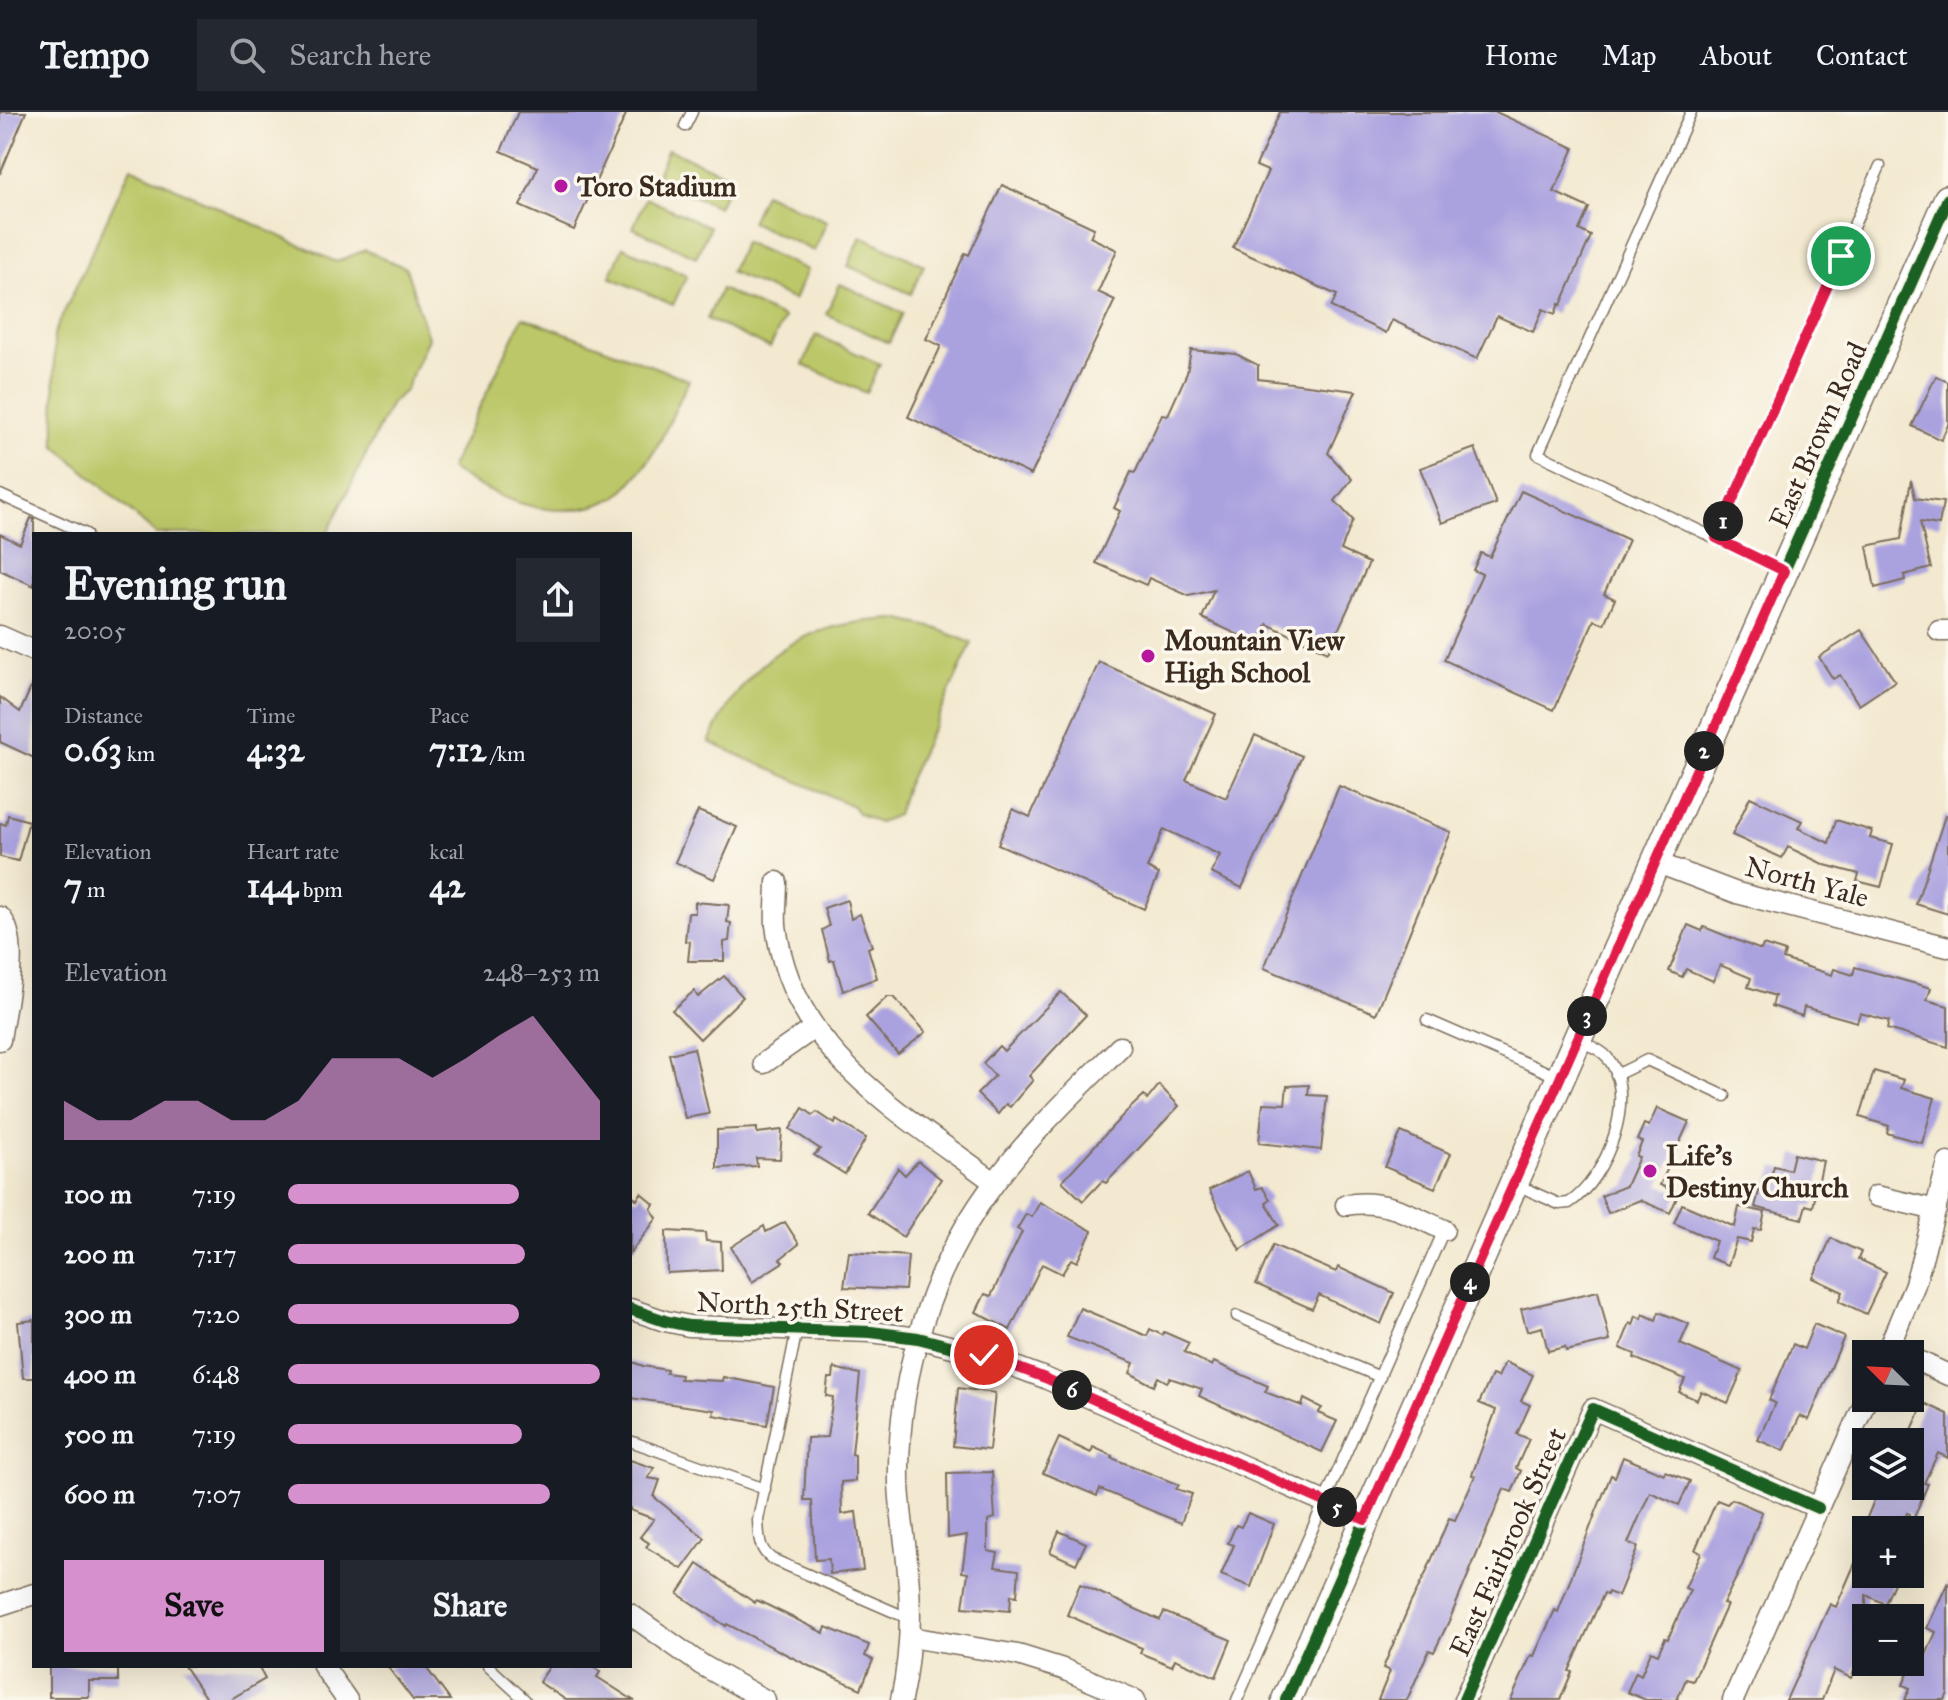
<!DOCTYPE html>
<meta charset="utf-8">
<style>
body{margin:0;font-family:"IM FELL Great Primer",serif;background:#242831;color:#f1f3f6;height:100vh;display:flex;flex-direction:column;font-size:30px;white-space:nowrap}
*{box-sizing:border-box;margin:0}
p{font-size:26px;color:#9ea1a6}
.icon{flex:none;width:44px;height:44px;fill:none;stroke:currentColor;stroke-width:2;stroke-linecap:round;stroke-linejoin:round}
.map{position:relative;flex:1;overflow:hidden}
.sheet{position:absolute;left:32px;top:420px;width:600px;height:1136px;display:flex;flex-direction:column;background:#171b24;border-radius:0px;box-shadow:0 8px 32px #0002}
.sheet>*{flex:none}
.needle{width:52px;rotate:294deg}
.tools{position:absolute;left:1852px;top:1228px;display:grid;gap:16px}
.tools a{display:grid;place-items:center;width:72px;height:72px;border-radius:0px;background:#171b24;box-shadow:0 8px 32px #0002;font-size:40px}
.pin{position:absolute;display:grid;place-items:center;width:68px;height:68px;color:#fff;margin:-34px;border:4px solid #fff;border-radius:50%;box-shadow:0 2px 8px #0007}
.km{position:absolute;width:40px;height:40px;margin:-20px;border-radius:50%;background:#222;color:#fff;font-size:22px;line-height:40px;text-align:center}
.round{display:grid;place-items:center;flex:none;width:84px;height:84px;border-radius:0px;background:#242831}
.summary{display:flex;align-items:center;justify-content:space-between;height:136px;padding:0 32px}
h1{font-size:44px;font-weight:800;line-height:60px}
.metrics{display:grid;grid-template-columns:repeat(3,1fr);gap:12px;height:136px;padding:8px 32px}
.metrics div{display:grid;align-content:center}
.metrics b{font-size:34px;font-weight:800}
.metrics small{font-size:22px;font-weight:400}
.metrics p{font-size:22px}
.chart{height:224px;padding:16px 32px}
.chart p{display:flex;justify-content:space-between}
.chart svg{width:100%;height:144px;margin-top:8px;fill:#d690ce;opacity:.7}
.cta{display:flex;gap:16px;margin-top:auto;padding:16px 32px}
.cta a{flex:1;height:92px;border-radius:0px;background:#d690ce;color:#111;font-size:32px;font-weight:800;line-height:92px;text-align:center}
.cta a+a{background:#242831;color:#f1f3f6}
ul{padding:0 32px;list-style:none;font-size:26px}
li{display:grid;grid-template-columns:128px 96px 1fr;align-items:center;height:60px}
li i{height:20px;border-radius:10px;background:#d690ce}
header{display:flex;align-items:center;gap:48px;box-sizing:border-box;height:112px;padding:0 40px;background:#171b24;border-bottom:2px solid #363941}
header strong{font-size:38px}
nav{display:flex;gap:44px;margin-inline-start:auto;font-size:28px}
.search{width:560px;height:72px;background:#242831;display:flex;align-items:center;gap:20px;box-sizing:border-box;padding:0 28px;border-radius:0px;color:#9ea1a6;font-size:30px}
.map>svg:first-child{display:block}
.green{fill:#bbc768;stroke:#7b7843;stroke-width:2}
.building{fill:#aaa2df}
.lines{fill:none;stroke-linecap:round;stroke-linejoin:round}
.service-casing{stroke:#7b6d5c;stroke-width:13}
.minor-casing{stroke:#7b6d5c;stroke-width:23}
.secondary-casing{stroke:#7b6d5c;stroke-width:31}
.service{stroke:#fff;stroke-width:10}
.minor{stroke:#fff;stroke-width:20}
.secondary{stroke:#fff;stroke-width:28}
.cycleway-casing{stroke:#fbf7ec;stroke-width:17}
.cycleway{stroke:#1b5e20;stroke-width:12}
.route-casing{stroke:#fff;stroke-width:16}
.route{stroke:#e11d48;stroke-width:10}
.poi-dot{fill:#b5179e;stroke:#fbf7ec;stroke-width:3}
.labels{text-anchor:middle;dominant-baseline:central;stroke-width:7;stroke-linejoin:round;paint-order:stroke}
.poi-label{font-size:28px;font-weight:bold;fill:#3b2a1e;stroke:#fbf7ec;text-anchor:start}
.street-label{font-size:28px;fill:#3b2a1e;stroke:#fbf7ec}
</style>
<header>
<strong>Tempo</strong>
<div class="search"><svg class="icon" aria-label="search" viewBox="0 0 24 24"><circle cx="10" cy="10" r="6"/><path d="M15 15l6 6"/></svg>Search here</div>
<nav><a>Home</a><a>Map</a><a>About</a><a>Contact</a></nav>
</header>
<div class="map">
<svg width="1948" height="1588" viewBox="0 0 1948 1588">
<rect width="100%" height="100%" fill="#fbf7ec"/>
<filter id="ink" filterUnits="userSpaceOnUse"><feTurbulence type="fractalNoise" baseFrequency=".0125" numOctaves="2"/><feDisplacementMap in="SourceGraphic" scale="16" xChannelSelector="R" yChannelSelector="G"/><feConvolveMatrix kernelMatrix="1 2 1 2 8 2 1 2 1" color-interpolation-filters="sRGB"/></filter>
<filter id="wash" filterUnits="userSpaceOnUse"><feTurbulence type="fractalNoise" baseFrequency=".006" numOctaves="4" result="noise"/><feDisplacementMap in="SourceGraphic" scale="32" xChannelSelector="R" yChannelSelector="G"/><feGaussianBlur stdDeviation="1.8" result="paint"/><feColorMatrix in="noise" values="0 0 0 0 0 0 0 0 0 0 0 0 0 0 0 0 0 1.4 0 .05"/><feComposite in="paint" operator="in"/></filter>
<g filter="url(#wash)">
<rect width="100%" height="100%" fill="#f3e9d0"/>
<!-- green -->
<g class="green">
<polygon points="668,37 732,65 718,95 655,67"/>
<polygon points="131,55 336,150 365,138 406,156 428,226 405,279 391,291 327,422 156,422 55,333 54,222"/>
<polygon points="764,81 827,109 814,139 751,110"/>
<polygon points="646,86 710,115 696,145 633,116"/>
<polygon points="861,124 924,153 911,182 848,154"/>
<polygon points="744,130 807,158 794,188 730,160"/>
<polygon points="623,135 687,163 673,193 610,165"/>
<polygon points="840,172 903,201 889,231 826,202"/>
<polygon points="721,177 784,206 770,236 707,207"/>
<path d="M523,205L689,268C676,294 660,335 643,356C635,366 623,382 612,387C557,414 497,387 450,357Z"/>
<polygon points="816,223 880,252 866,281 803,253"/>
<path d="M896,507L935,516L972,531L906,674L897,703L878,711L858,701L853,694L709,630C749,544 801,510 896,507Z"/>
</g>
<g id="blocks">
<!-- building -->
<g class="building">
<polygon points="0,0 26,0 0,62"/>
<polygon points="518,0 627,0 574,118 520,94 538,55 501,39"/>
<polygon points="1280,0 1496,0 1574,36 1554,80 1589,96 1579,118 1591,124 1561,193 1559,192 1555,202 1543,197 1533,220 1497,204 1477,247 1392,208 1386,221 1331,195 1337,183 1233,136 1268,59 1256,54"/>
<polygon points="1002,73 1094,116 1090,125 1117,138 1098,180 1115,188 1031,363 908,305 941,234 926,227 965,141 969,143"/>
<polygon points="1191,238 1236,242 1258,253 1258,267 1356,279 1328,341 1352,367 1335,389 1353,408 1341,438 1369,451 1328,540 1267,512 1258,532 1202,506 1214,478 1189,484 1149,466 1146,473 1096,451 1120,399 1114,396 1131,360 1135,361 1162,302 1168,303 1187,261"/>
<polygon points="1936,264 1948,270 1948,313 1941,328 1912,314"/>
<polygon points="1475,336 1496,392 1442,411 1420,356"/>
<polygon points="1911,368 1915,386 1943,390 1939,413 1920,410 1931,456 1904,463 1905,468 1875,476 1867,434 1901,427"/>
<polygon points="1521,379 1629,428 1604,482 1615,487 1604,512 1594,508 1554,598 1444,548 1482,462 1473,458 1481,441 1490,445"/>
<polygon points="31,406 34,407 34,474 0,458 0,422 20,432"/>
<polygon points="1861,518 1895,569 1859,593 1840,563 1833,567 1819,545"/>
<polygon points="1099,550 1216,602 1186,668 1226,686 1255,623 1302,644 1242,776 1211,761 1220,743 1164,717 1147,756 1159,762 1144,797 998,732 1013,697 1030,705"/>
<polygon points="34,569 34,646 0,630 0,585 20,600"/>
<polygon points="1339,674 1451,720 1376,902 1264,856"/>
<polygon points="1750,685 1802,709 1798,716 1829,731 1836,708 1872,719 1870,726 1893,732 1881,775 1857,769 1859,762 1825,753 1788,735 1782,746 1732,723"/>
<polygon points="698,699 737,715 714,767 675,750"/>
<polygon points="8,703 29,709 18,749 0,745 0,711 6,713"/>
<polygon points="1945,704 1948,704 1948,802 1916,792"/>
<polygon points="847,788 851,807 860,802 872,834 868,836 877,866 843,879 834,848 830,849 822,818 829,814 824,796"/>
<polygon points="695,790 729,793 727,810 731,811 729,829 724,830 724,849 688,849 690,830 685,829 688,801 695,801"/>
<polygon points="1688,813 1702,819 1704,815 1761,838 1763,833 1785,840 1783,847 1832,863 1834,857 1853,863 1855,855 1931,876 1927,888 1948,894 1948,935 1887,917 1889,909 1860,901 1857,910 1804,895 1802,904 1772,894 1775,884 1748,875 1751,866 1720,853 1713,869 1686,857 1682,865 1669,859"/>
<polygon points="724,864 743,885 700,927 672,898 694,879 698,885"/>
<polygon points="1061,880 1086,903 1029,964 1033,968 1010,995 1006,992 998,1002 977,982 995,964 983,951 999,934 1004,939"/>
<polygon points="887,885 893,885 926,920 898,942 866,905"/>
<polygon points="694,936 709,1002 685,1006 669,942"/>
<polygon points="1874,959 1904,968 1901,976 1935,986 1922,1031 1887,1021 1889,1014 1860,1005"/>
<polygon points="1159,973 1179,994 1106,1071 1102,1069 1083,1089 1062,1069 1125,1001 1144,983 1147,988"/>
<polygon points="1309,973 1308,983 1327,984 1321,1038 1259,1031 1263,991 1285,992 1287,974"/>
<polygon points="803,996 813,1003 817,1000 835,1012 836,1008 866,1026 845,1062 814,1043 820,1037 790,1017"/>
<polygon points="1657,996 1689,1010 1660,1073 1679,1081 1670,1101 1640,1088 1608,1101 1601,1084 1626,1074 1639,1045 1636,1044 1642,1030 1637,1028 1644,1012 1649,1014"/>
<polygon points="757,1016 757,1021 782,1018 780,1047 756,1046 757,1054 717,1056 717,1018"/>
<polygon points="1401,1020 1451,1042 1435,1076 1385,1055"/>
<polygon points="1794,1042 1823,1049 1813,1095 1806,1093 1802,1107 1755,1095 1761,1072 1768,1074 1774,1054 1790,1058"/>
<polygon points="918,1049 941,1067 903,1125 868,1101 898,1056 905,1063"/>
<polygon points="1248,1059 1256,1077 1262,1075 1270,1087 1266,1091 1279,1113 1240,1138 1209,1078"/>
<polygon points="630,1081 637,1088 641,1081 654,1092 651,1097 657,1106 630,1141"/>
<polygon points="1040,1090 1092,1119 1077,1150 1071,1147 1062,1162 1042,1152 1010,1218 976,1200 985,1182 991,1184 1022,1120 1017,1117 1026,1102 1032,1105"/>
<polygon points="1682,1092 1735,1115 1739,1095 1765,1100 1761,1118 1754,1117 1751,1130 1737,1127 1728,1153 1710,1146 1716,1129 1674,1111"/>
<polygon points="785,1110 799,1132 780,1147 783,1150 752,1170 731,1135 764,1114 766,1120"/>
<polygon points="666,1119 705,1121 706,1129 721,1130 722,1158 667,1161"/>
<polygon points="1831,1126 1861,1140 1858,1147 1886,1160 1866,1202 1839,1189 1843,1180 1813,1166"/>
<polygon points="1273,1133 1336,1160 1338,1155 1394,1181 1381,1212 1319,1183 1312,1197 1256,1172"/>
<polygon points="849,1140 908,1144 905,1178 844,1175"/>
<polygon points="1598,1179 1610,1229 1566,1239 1565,1235 1548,1239 1542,1215 1527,1219 1521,1197"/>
<polygon points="1080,1196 1147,1224 1150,1217 1162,1223 1164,1220 1189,1231 1184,1240 1212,1254 1214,1250 1268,1274 1265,1280 1302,1294 1304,1287 1322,1296 1318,1301 1337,1309 1322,1340 1199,1284 1202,1277 1170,1266 1167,1270 1158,1265 1154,1274 1130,1261 1134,1251 1067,1225"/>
<polygon points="1659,1200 1689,1212 1680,1232 1742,1259 1728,1291 1701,1279 1697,1288 1679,1280 1685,1267 1634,1246 1635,1242 1620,1236 1630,1211 1633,1213 1636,1204 1642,1207 1643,1202 1656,1208"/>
<polygon points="34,1208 34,1266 23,1266 18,1210"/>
<polygon points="1814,1212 1844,1225 1809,1308 1800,1304 1784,1339 1758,1328 1775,1291 1769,1288 1793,1232 1804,1237"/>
<polygon points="630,1249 643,1254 667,1258 666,1261 681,1263 680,1267 722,1269 723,1265 774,1275 767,1313 713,1303 714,1298 630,1286"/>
<polygon points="1505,1250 1533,1263 1521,1289 1530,1293 1517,1322 1529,1327 1516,1356 1521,1359 1512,1380 1504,1377 1449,1509 1434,1540 1429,1538 1407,1588 1378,1588 1390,1559 1383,1556 1410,1492 1426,1461 1449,1406 1455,1408 1475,1364 1472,1363 1496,1298 1479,1291 1492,1263 1498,1265"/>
<polygon points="834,1256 860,1262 852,1342 855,1343 855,1369 841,1370 842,1402 856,1400 863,1458 830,1462 829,1447 815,1448 812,1388 804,1388 807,1326 827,1325 833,1285 826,1284 828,1266 833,1266"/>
<polygon points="958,1276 995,1281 989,1338 953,1334"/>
<polygon points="1924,1291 1948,1302 1948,1346 1938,1341 1924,1371 1928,1372 1910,1415 1910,1402 1907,1401 1900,1418 1890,1418 1866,1408 1880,1374 1910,1374 1910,1322"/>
<polygon points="1059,1326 1091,1341 1093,1335 1113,1344 1112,1346 1179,1373 1176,1377 1192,1382 1181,1411 1100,1377 1097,1384 1043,1361"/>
<polygon points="1623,1345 1664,1362 1665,1359 1690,1369 1679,1393 1650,1380 1628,1431 1638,1435 1618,1484 1608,1480 1607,1483 1604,1481 1569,1559 1572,1560 1560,1588 1511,1588 1531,1543 1534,1544 1555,1498 1558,1500 1596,1400 1611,1363 1615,1365"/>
<polygon points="630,1348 654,1356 648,1366 660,1368 654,1385 705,1426 682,1457 646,1435 649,1431 640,1425 654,1407 630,1398"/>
<polygon points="992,1360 995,1406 988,1408 988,1439 998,1441 995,1455 1019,1458 1017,1484 1011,1483 1010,1499 963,1495 968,1461 962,1460 967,1423 948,1426 947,1361"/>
<polygon points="1732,1387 1762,1400 1742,1454 1723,1492 1727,1493 1693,1569 1686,1567 1677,1588 1646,1588 1627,1580 1636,1560 1641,1563 1651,1539 1658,1542 1665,1526 1668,1527 1690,1478 1685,1476 1701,1441 1695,1438 1717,1388 1727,1392"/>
<polygon points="1248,1401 1274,1412 1251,1475 1221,1463 1234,1433 1228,1431 1236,1413 1241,1415"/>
<polygon points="1059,1419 1086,1431 1076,1452 1050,1440"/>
<polygon points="1866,1426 1866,1462 1898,1462 1885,1492 1866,1483 1866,1532 1851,1566 1834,1558 1822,1588 1786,1588 1830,1492 1836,1495"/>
<polygon points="698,1452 755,1491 756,1488 763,1491 824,1521 826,1515 869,1533 865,1544 873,1548 861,1577 809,1554 727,1512 726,1514 678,1482"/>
<polygon points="1948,1470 1948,1581 1945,1588 1905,1588 1910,1576 1903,1573 1914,1546 1923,1550 1936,1520 1927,1516"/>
<polygon points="1080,1472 1160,1508 1164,1500 1231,1528 1216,1565 1175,1547 1172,1554 1140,1541 1142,1536 1067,1503"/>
<polygon points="49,1554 118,1554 118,1569 89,1569 89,1585 49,1585"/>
<polygon points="184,1554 258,1554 265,1567 229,1588 207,1588"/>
<polygon points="387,1554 425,1554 450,1588 413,1588"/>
<polygon points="550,1554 592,1554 600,1560 597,1565 633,1588 566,1588 539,1570"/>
</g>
</g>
</g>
<g filter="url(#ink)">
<use href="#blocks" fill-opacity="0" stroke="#7b6d5c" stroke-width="2"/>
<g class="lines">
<!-- service casing -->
<g class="service-casing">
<g id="service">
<polyline points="1691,0 1538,342 1782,458"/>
<polyline points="685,14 692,0"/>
<polyline points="0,383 86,422"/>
<polyline points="1716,426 1880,54"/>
<polyline points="1427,908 1558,965"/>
<polyline points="1616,963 1647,948 1725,984"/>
<path d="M1515,1072L1559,1092L1569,1091C1607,1067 1640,981 1606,944C1599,936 1587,933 1578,928"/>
<polyline points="1237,1204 1380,1265"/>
<path d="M797,1217L758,1408C759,1424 758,1437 772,1447L910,1507"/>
<polyline points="630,1329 765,1377"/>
<polyline points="488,1554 525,1588"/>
<polyline points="1237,1588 1444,1118"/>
</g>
</g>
<!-- minor casing -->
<g class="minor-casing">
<g id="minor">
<polyline points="1939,519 1948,519"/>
<polyline points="0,524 34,539"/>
<polyline points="1655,750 1737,781 1948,835"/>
<path d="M777,770C777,784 775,799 776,813C790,940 902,1001 994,1070"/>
<path d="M0,805C22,828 4,897 0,928"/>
<polyline points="764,951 814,916"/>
<polyline points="1876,1084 1936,1098"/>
<path d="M1346,1093C1383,1086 1412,1103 1444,1118"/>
<polyline points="630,1197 665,1209 689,1214 871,1220 918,1226 984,1243 1045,1266 1365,1408"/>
<polyline points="1886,1242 1915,1172 1948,1051"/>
<polyline points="1910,1245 1948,1263"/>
<polyline points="0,1493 34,1482"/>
<polyline points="630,1502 702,1553 765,1588"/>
<polyline points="910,1525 1018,1543 1063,1557 1135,1588"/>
<polyline points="323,1554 347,1588"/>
<path d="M901,1588C910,1546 912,1504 908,1461C906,1431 900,1401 899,1370C897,1264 931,1154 996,1069C1032,1020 1077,978 1120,935"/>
<polyline points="1464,1588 1593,1297 1818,1396"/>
<polyline points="1733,1588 1867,1286"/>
</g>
</g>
<!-- secondary casing -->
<g class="secondary-casing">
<polyline id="secondary" points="1286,1588 1948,87"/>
</g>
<!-- service -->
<use href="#service" class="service"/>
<!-- minor -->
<use href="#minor" class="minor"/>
<!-- secondary -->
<use href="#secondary" class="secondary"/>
<!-- cycleway casing -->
<g class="cycleway-casing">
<g id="cycleway">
<polyline points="630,1197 665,1209 689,1214 871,1220 918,1226 984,1243 1045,1266 1365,1408"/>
<polyline points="1286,1588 1948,87"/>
<polyline points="1464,1588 1593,1297 1818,1396"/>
</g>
</g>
<!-- cycleway -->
<use href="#cycleway" class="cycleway"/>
</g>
</g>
<g class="lines" filter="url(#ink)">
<!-- route casing -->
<g class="route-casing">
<polyline id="route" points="984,1243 1045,1266 1365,1408 1784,459 1716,426 1841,144"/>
</g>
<!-- route -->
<use href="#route" class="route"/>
</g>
<!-- markers -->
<g class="poi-dot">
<circle cx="561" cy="74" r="8"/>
<circle cx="1148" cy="544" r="8"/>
<circle cx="1650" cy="1059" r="8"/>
</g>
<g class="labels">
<!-- poi labels -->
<g class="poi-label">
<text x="577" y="74">Toro Stadium</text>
<text x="1164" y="528">Mountain View<tspan x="1164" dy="32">High School</tspan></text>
<text x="1666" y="1043">Life's<tspan x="1666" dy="32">Destiny Church</tspan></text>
</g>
<!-- street labels -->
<g class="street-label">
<text transform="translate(1818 323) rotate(-66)">East Brown Road</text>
<text transform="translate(1807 770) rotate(15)">North Yale</text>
<text transform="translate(800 1195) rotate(3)">North 25th Street</text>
<text transform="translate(1508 1430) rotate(-66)">East Fairbrook Street</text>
</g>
</g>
</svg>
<div class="tools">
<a><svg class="needle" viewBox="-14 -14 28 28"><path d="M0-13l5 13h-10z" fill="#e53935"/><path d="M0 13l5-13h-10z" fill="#9ea1a6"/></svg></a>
<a><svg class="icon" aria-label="layers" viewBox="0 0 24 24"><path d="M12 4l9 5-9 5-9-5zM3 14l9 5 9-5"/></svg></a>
<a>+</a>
<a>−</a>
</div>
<div class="pin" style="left:1841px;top:144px;background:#1e9e55"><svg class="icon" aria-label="arrive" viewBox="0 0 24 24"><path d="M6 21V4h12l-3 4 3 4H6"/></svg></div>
<div class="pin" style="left:984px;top:1243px;background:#d93025"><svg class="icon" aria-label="check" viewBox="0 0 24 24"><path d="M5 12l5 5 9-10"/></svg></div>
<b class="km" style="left:1723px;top:409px">1</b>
<b class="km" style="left:1704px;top:639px">2</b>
<b class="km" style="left:1587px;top:904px">3</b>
<b class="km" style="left:1470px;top:1170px">4</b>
<b class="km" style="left:1337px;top:1395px">5</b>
<b class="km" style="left:1072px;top:1278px">6</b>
<section class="sheet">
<div class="summary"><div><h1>Evening run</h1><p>20:05</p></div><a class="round"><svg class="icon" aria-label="share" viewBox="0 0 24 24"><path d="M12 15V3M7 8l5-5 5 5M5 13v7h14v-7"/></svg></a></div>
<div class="metrics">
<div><p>Distance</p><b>0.63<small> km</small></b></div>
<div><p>Time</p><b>4:32</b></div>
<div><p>Pace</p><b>7:12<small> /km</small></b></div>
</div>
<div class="metrics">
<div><p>Elevation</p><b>7<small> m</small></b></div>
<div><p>Heart rate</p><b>144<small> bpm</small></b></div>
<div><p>kcal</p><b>42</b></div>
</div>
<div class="chart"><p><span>Elevation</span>248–253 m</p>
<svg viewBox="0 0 160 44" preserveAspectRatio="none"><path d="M0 44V32L10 38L20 38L30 32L40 32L50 38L60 38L70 32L80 19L90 19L100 19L110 25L120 19L130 12L140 6L150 19L160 32V44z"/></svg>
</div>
<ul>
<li><b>100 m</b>7:19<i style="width:74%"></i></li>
<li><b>200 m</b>7:17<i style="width:76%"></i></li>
<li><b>300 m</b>7:20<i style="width:74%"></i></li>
<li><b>400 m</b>6:48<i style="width:100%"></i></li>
<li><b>500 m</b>7:19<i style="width:75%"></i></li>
<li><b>600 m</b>7:07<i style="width:84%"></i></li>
</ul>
<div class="cta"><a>Save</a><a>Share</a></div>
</section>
</div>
